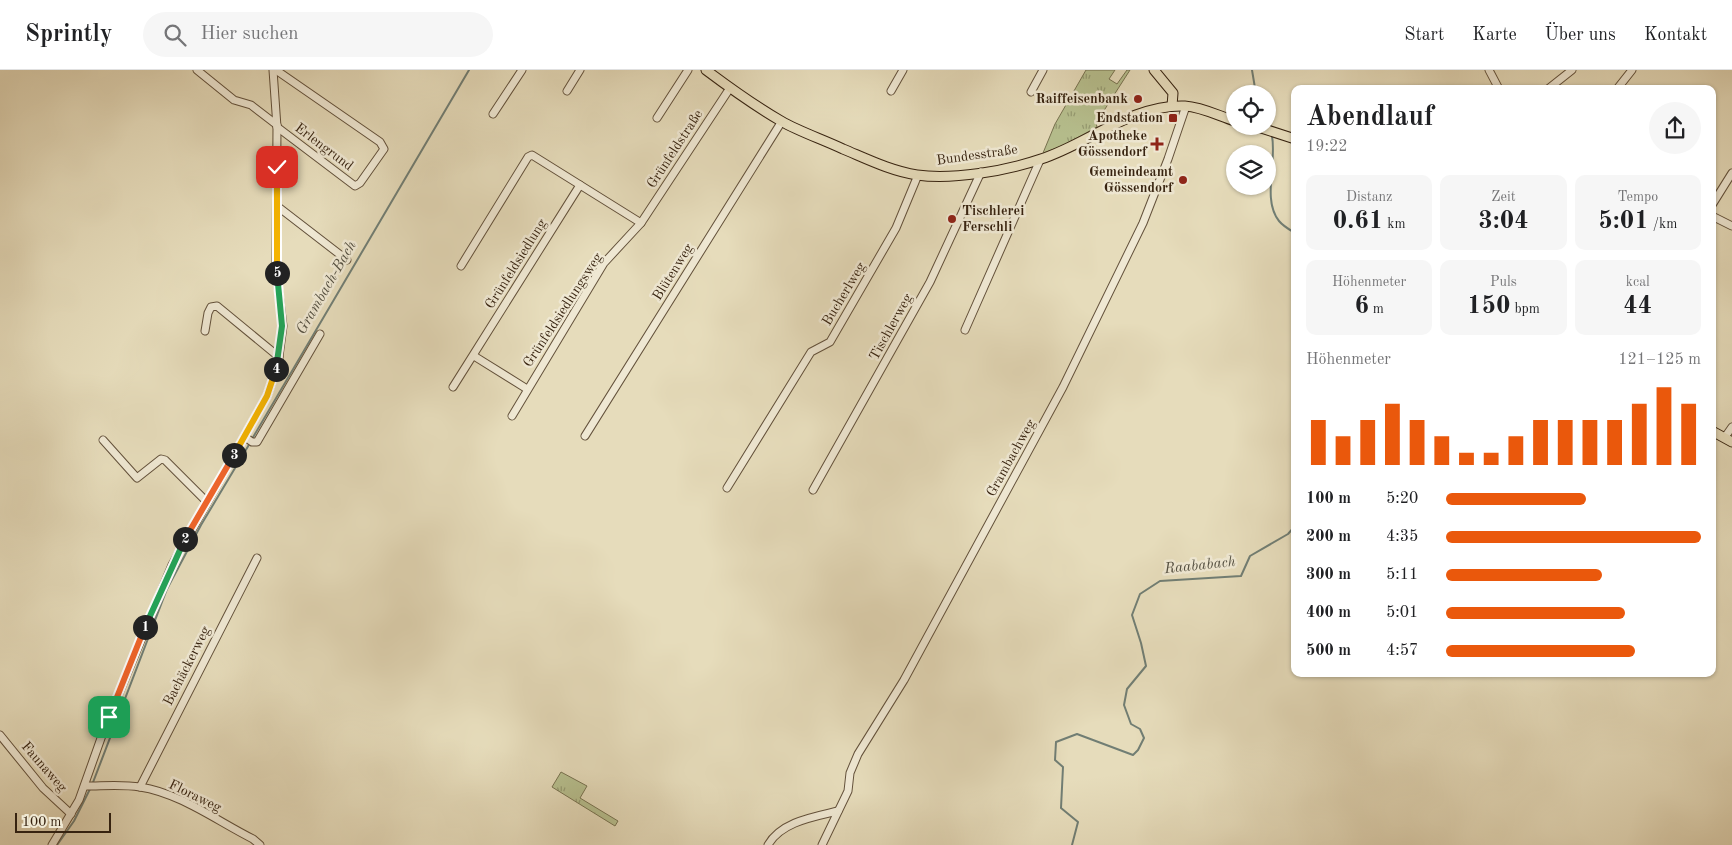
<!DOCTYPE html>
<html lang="de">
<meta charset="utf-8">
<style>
body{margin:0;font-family:"Old Standard TT",serif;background:#f6f6f6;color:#202124;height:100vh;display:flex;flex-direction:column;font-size:19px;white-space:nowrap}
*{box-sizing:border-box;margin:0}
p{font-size:16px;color:#757577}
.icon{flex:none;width:28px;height:28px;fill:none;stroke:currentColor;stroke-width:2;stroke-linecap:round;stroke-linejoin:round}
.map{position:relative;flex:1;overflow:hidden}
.sheet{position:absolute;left:1291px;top:15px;width:425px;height:592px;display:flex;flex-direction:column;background:#fff;border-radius:10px;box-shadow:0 1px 4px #0004}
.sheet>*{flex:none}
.fabs{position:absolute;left:1226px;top:15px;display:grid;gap:10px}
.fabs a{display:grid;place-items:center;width:50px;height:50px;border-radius:50%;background:#fff;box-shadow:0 1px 4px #0004;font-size:25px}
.scale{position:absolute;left:15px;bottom:12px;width:96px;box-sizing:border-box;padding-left:5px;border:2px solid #372310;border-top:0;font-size:14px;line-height:18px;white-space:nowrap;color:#372310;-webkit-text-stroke:4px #efe8d3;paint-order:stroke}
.pin{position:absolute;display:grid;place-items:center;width:42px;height:42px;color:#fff;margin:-21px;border-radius:10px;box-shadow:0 2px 8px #0006}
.km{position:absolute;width:25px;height:25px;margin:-12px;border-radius:50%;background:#222;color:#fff;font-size:14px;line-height:25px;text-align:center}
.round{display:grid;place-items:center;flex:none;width:52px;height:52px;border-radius:26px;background:#f6f6f6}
.overview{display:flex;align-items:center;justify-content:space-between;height:85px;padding:0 15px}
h1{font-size:28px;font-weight:700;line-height:38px}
.metrics{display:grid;grid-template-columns:repeat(3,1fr);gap:8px;height:85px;padding:5px 15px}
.metrics div{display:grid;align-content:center;border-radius:10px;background:#f6f6f6;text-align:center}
.metrics b{font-size:25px;font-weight:700}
.metrics small{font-size:14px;font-weight:400}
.metrics p{font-size:14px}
.chart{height:140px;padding:10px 15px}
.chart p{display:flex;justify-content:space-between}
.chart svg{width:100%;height:90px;margin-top:5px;stroke:#ea580c;stroke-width:6}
ul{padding:0 15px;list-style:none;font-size:16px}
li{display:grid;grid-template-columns:80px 60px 1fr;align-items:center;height:38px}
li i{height:12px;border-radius:6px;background:#ea580c}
header{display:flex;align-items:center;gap:30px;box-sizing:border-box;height:70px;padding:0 25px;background:#fff;border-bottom:1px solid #e0e0e0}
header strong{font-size:24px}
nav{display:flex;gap:28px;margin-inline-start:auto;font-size:18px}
.search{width:350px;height:45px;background:#f6f6f6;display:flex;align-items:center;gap:12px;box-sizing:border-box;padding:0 18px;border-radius:28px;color:#757577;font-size:19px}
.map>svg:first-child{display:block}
.grass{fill:url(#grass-tufts);stroke:#777250}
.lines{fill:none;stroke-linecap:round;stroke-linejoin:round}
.stream{stroke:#717e74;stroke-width:2}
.minor-casing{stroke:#63513b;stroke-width:9}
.major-casing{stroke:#372310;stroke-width:11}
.minor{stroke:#efe8d3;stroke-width:7}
.major{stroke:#e6dcbb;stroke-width:9}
.split-1-casing{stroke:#fff;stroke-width:10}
.split-2-casing{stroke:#fff;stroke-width:10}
.split-3-casing{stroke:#fff;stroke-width:10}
.split-4-casing{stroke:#fff;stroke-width:10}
.split-5-casing{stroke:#fff;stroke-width:10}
.split-6-casing{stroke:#fff;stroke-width:10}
.split-1{stroke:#f0652b;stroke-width:6}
.split-2{stroke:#22a559;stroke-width:6}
.split-3{stroke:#f0652b;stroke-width:6}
.split-4{stroke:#f5b400;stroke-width:6}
.split-5{stroke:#22a559;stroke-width:6}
.split-6{stroke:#f5b400;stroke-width:6}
.poi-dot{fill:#8f2418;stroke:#efe8d3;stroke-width:2}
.labels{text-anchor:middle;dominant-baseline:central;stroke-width:5;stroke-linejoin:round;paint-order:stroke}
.poi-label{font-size:14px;font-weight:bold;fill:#372310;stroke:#efe8d3;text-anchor:end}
.street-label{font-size:14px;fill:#372310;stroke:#efe8d3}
.water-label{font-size:15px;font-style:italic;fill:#545042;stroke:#efe8d3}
</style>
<header>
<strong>Sprintly</strong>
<div class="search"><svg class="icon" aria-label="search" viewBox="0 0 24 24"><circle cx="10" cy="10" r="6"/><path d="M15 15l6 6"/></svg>Hier suchen</div>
<nav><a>Start</a><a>Karte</a><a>Über uns</a><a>Kontakt</a></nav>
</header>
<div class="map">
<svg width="1732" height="775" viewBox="0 0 1732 775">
<defs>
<pattern id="grass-tufts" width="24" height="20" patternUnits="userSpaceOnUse" patternTransform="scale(1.25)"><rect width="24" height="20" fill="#b7c08f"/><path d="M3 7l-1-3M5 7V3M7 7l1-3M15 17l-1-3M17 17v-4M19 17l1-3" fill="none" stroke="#969c73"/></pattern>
</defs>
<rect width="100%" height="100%" fill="#e6dcbb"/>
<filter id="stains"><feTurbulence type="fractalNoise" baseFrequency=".004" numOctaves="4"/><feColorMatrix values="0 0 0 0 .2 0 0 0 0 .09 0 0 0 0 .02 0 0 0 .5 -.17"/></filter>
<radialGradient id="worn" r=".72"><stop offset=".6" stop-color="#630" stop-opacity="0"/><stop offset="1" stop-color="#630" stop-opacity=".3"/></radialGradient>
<!-- grass -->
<g class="grass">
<polygon points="1086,0 1115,0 1109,9 1117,14 1127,0 1130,0 1096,53 1097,57 1060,77 1043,83 1055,54"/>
<polygon points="561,702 587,716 580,728 618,751 615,756 552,717"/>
</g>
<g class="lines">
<!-- stream -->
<g class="stream">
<polyline points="1252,0 1256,24"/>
<polyline points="1268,47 1271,59"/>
<path d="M1272,66C1277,92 1262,130 1279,151C1283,156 1290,160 1295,163"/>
<polyline points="252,369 469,0"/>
<polyline points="92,715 167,519 201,455 250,373"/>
<polyline points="57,775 74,751 90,719"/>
<polyline points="1072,775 1078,752 1061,738 1063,697 1055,690 1056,672 1077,664 1133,685 1138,680 1144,668 1140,659 1131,654 1124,635 1127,619 1146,596 1141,573 1132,545 1140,524 1160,511 1241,506 1250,486 1288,464 1295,456"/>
</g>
<!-- minor casing -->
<g class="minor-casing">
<g id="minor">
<polyline points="197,0 234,30 251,35 277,55"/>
<polyline points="276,0 380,72 384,79 360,113 355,116 277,57"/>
<polyline points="1489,0 1499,19"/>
<polyline points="1548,19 1572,0"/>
<polyline points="1617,19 1632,0"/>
<polyline points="567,21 580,0"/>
<polyline points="891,21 903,0"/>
<polyline points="1031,22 1043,0"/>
<polyline points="493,44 522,0"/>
<polyline points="657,48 688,0"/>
<polyline points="1712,135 1732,103"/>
<polyline points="277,136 347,190"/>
<polyline points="1712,146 1732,156"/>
<polyline points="461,196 528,87 532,85 641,153"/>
<polyline points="965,260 1040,90"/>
<polyline points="205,261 208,243 211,237 217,236 279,287"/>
<polyline points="474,286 527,319"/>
<polyline points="453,317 580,115"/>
<polyline points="512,346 604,193 641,153 730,18"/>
<polyline points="585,366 782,51"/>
<polyline points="245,367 252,372 257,372 320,264"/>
<polyline points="1725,367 1732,357"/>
<polyline points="103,370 137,408 161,389 165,390 207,432"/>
<polyline points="727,418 811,282 830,272 896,158 918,105"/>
<polyline points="813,420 930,212 981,102"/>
<polyline points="0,665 43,718 71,744"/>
<path d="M85,716C103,716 122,714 140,717C180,723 217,751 253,769L260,775"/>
<polyline points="140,717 257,488"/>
<polyline points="52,775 79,730 105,657 172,495 267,326 278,294 283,256 276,200 277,57 273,0"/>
<path d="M768,775C781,752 813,747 838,741"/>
<polyline points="822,775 848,721 850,703 858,684 904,610 1063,317 1143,153 1168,89 1186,36"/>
</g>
</g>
<!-- major casing -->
<g class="major-casing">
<g id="major">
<path d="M706,0C730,18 755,36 781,51C800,62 822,69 843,79C867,89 891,101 917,105C953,110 1006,101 1041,89C1088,74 1132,34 1185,36C1202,37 1219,46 1235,51"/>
<polyline points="1154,0 1173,23 1172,36"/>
<polyline points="1255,56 1295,69"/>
<polyline points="1712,361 1732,372"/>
</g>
</g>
<!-- minor -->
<use href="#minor" class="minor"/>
<!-- major -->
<use href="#major" class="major"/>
</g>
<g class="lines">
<!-- split-1 casing -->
<g class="split-1-casing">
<polyline id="split-1" points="109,647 145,557"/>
</g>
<!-- split-2 casing -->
<g class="split-2-casing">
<polyline id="split-2" points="145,557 185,469"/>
</g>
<!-- split-3 casing -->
<g class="split-3-casing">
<polyline id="split-3" points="185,469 234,385"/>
</g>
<!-- split-4 casing -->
<g class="split-4-casing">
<polyline id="split-4" points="234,385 267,326 276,299"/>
</g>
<!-- split-5 casing -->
<g class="split-5-casing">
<polyline id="split-5" points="276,299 282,256 277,203"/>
</g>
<!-- split-6 casing -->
<g class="split-6-casing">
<polyline id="split-6" points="277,203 277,97"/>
</g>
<!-- split-1 -->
<use href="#split-1" class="split-1"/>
<!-- split-2 -->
<use href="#split-2" class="split-2"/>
<!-- split-3 -->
<use href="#split-3" class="split-3"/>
<!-- split-4 -->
<use href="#split-4" class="split-4"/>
<!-- split-5 -->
<use href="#split-5" class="split-5"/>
<!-- split-6 -->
<use href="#split-6" class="split-6"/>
</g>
<!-- markers -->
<g class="poi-dot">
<circle cx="1138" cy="29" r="5"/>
<rect x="1168" y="43" width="10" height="10" rx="2.5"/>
<path d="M1154.5 66.5h5v5h5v5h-5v5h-5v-5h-5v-5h5z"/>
<circle cx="1183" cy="110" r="5"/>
<circle cx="952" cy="149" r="5"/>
</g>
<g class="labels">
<!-- poi labels -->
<g class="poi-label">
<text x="1128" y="29">Raiffeisenbank</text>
<text x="1163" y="48">Endstation</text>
<text x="1147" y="66">Apotheke<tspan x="1147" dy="16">Gössendorf</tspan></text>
<text x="1173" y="102">Gemeindeamt<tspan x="1173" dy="16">Gössendorf</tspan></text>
<text x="962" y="141" text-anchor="start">Tischlerei<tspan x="962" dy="16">Ferschli</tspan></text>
</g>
<!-- street labels -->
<g class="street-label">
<text transform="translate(324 77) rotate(37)">Erlengrund</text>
<text transform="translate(675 79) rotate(-57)">Grünfeldstraße</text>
<text transform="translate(977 85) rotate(-8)">Bundesstraße</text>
<text transform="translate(516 194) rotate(-58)">Grünfeldsiedlung</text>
<text transform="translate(673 202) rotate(-58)">Blütenweg</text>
<text transform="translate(844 224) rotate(-59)">Bucherlweg</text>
<text transform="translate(563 240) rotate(-57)">Grünfeldsiedlungsweg</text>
<text transform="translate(891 257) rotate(-61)">Tischlerweg</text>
<text transform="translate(1011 388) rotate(-61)">Grambachweg</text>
<text transform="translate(187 596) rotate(-63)">Bachäckerweg</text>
<text transform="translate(44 697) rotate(49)">Faunaweg</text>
<text transform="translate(195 726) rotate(26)">Floraweg</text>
</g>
<!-- water labels -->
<g class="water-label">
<text transform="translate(327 218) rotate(-60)">Grambach-Bach</text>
<text transform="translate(1200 496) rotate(-6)">Raababach</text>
</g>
</g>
<rect width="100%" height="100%" filter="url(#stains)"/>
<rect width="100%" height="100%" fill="url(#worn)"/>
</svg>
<div class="fabs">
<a><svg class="icon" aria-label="locate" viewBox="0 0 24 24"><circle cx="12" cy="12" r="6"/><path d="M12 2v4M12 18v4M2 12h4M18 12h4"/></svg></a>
<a><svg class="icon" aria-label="layers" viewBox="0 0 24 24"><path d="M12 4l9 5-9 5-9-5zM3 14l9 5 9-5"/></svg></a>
</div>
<div class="scale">100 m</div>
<div class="pin" style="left:109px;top:647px;background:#1e9e55"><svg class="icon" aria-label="arrive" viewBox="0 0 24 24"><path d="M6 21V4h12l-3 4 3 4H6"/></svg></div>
<div class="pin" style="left:277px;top:97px;background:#d93025"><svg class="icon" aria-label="check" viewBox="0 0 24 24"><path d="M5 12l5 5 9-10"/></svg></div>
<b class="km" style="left:145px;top:557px">1</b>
<b class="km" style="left:185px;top:469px">2</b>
<b class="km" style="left:234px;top:385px">3</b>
<b class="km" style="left:276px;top:299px">4</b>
<b class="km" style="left:277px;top:203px">5</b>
<section class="sheet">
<div class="overview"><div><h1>Abendlauf</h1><p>19:22</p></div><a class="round"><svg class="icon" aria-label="share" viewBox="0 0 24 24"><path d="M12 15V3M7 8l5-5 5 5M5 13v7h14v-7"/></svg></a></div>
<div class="metrics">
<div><p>Distanz</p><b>0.61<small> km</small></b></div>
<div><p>Zeit</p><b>3:04</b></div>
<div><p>Tempo</p><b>5:01<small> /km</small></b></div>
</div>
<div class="metrics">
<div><p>Höhenmeter</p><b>6<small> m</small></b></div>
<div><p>Puls</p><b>150<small> bpm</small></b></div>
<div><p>kcal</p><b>44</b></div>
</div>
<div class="chart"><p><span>Höhenmeter</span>121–125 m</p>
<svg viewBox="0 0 160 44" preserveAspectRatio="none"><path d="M5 44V22M15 44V30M25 44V22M35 44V14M45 44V22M55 44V30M65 44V38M75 44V38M85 44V30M95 44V22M105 44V22M115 44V22M125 44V22M135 44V14M145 44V6M155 44V14"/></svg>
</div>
<ul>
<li><b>100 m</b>5:20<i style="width:55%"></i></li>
<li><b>200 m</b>4:35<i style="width:100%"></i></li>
<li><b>300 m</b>5:11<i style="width:61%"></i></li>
<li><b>400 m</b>5:01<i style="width:70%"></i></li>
<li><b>500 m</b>4:57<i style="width:74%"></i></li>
</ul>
</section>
</div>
